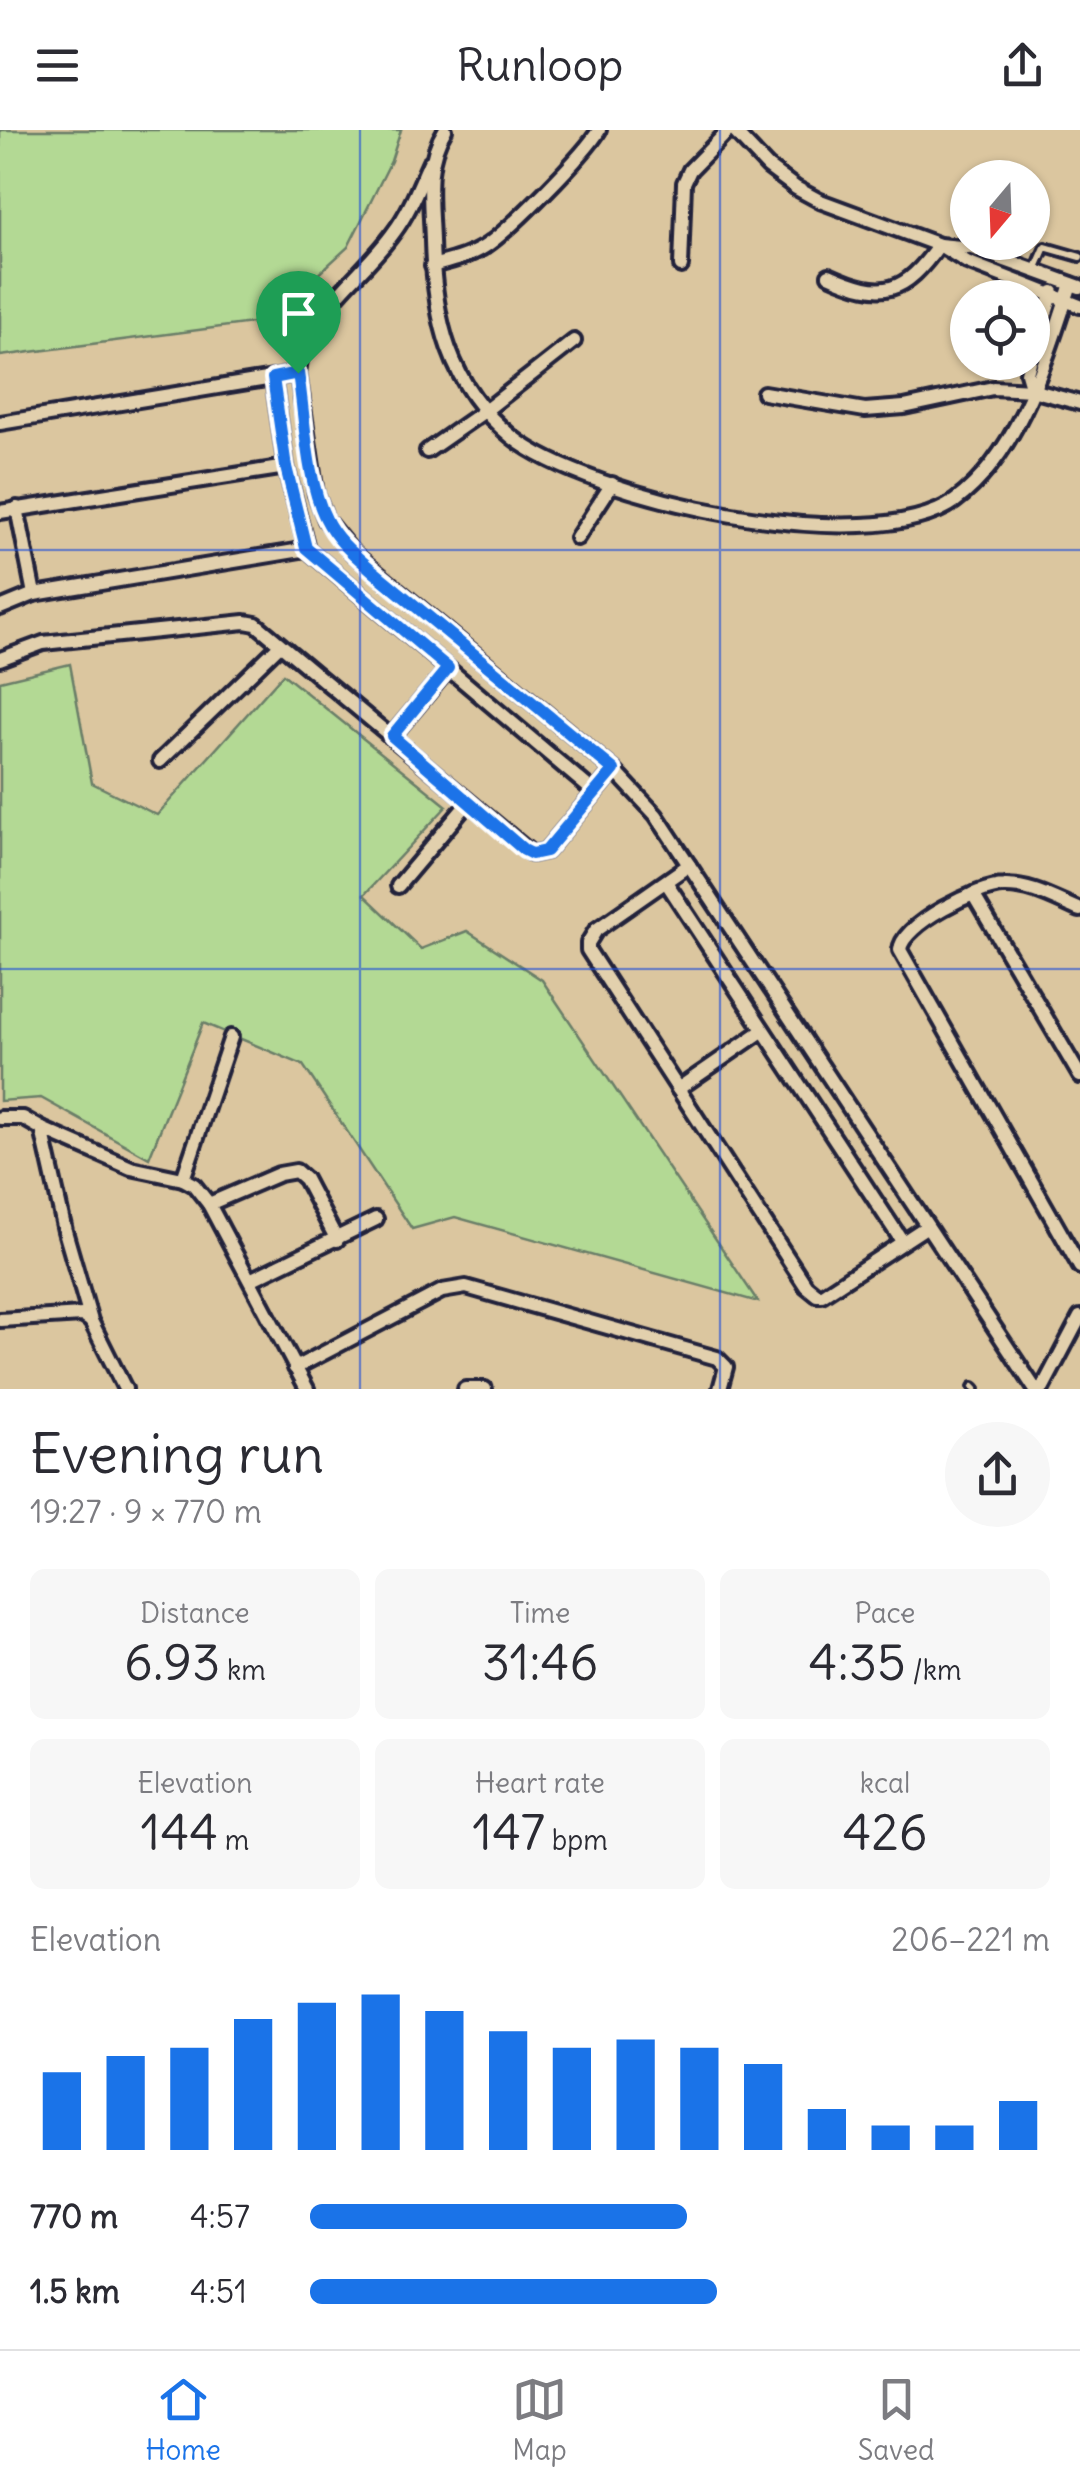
<!DOCTYPE html>
<meta charset="utf-8">
<style>
body{margin:0;font-family:Delius,sans-serif;background:#f7f7f7;color:#2b2b33;height:100vh;display:flex;flex-direction:column;font-size:38px;white-space:nowrap}
*{box-sizing:border-box;margin:0}
p{font-size:32px;color:#7c7c81}
.icon{flex:none;width:55px;height:55px;fill:none;stroke:currentColor;stroke-width:2;stroke-linecap:round;stroke-linejoin:round}
.map{position:relative;height:1259px;overflow:hidden}
.sheet{display:flex;flex-direction:column;background:#fff;flex:1}
.sheet>*{flex:none}
.needle{width:65px;rotate:199deg}
.fabs{position:absolute;left:950px;top:30px;display:grid;gap:20px}
.fabs a{display:grid;place-items:center;width:100px;height:100px;border-radius:50%;background:#fff;box-shadow:0 2px 8px #0004;font-size:50px}
.pin{position:absolute;display:grid;place-items:center;width:85px;height:85px;color:#fff;margin:-102px -42px;border-radius:50% 50% 50% 0;rotate:-45deg;box-shadow:0 0 10px #0007}
.pin .icon{rotate:45deg}
.round{display:grid;place-items:center;flex:none;width:105px;height:105px;border-radius:52px;background:#f7f7f7}
.head{display:flex;align-items:center;justify-content:space-between;height:170px;padding:0 30px}
h1{font-size:55px;font-weight:600;line-height:75px}
.stats{display:grid;grid-template-columns:repeat(3,1fr);gap:15px;height:170px;padding:10px 30px}
.stats div{display:grid;align-content:center;border-radius:15px;background:#f7f7f7;text-align:center}
.stats b{font-size:50px;font-weight:600}
.stats small{font-size:28px;font-weight:400}
.stats p{font-size:28px}
.chart{height:280px;padding:20px 30px}
.chart p{display:flex;justify-content:space-between}
.chart svg{width:100%;height:180px;margin-top:10px;stroke:#1a73e8;stroke-width:6}
ul{padding:0 30px;list-style:none;font-size:32px}
li{display:grid;grid-template-columns:160px 120px 1fr;align-items:center;height:75px}
li i{height:25px;border-radius:12px;background:#1a73e8}
header{display:flex;justify-content:space-between;align-items:center;height:130px;padding:0 30px;background:#fff;font-size:45px;font-weight:600}
.tab-bar{display:flex;justify-content:space-around;align-items:center;height:140px;border-top:2px solid #e1e1e2;background:#fff;font-size:28px;color:#7c7c81}
.tab-bar a{display:grid;justify-items:center;gap:5px}
.tab-bar .active{color:#1a73e8}
.map>svg:first-child{display:block}
.green{fill:#b3d994;stroke:#6a7e68;stroke-width:2.5}
.lines{fill:none;stroke-linecap:round;stroke-linejoin:round}
.service-casing{stroke:#22223b;stroke-width:14}
.minor-casing{stroke:#22223b;stroke-width:20}
.service{stroke:#e2d0ad;stroke-width:6}
.minor{stroke:#e2d0ad;stroke-width:12}
.route-casing{stroke:#fff;stroke-width:20}
.route{stroke:#1a73e8;stroke-width:12}
.grid{fill:none;stroke:#1d4ed8;stroke-width:2.5;stroke-opacity:0.55}
</style>
<header><svg class="icon" aria-label="menu" viewBox="0 0 24 24"><path d="M4 6h16M4 12h16M4 18h16"/></svg>Runloop<svg class="icon" aria-label="share" viewBox="0 0 24 24"><path d="M12 15V3M7 8l5-5 5 5M5 13v7h14v-7"/></svg></header>
<div class="map">
<svg width="1080" height="1259" viewBox="0 0 1080 1259">
<rect width="100%" height="100%" fill="#dbc69f"/>
<filter id="ink" filterUnits="userSpaceOnUse"><feTurbulence type="fractalNoise" baseFrequency=".01" numOctaves="2"/><feDisplacementMap in="SourceGraphic" scale="20" xChannelSelector="R" yChannelSelector="G"/><feConvolveMatrix kernelMatrix="1 2 1 2 8 2 1 2 1" color-interpolation-filters="sRGB"/></filter>
<g filter="url(#ink)">
<!-- green -->
<g class="green">
<polygon points="0,0 401,0 391,31 348,117 267,191 0,226"/>
<polygon points="70,534 92,653 157,685 283,544 447,676 364,765 421,819 467,801 542,850 758,1172 455,1087 412,1099 303,935 203,893 149,1028 41,968 0,971 0,551"/>
</g>
<g class="lines">
<!-- service casing -->
<g class="service-casing">
<g id="service">
<polyline points="1035,140 1045,117 1080,127"/>
<polyline points="973,1257 975,1259"/>
</g>
</g>
<!-- minor casing -->
<g class="minor-casing">
<g id="minor">
<path d="M445,0C424,33 431,73 432,111C434,189 448,255 512,307C589,369 871,431 955,371C1020,323 1047,226 1071,154"/>
<polyline points="733,0 768,37 796,58 820,71 939,115 972,118 1080,157"/>
<path d="M430,32C419,56 410,81 394,102C362,148 303,183 298,243L316,364L326,390L352,422L614,640L656,685L1035,1259"/>
<polyline points="941,116 967,132 1080,176"/>
<path d="M432,136C450,131 468,127 484,117C507,103 586,23 599,0"/>
<polyline points="681,136 684,53 690,40 729,0"/>
<path d="M829,145C884,170 904,164 939,115"/>
<polyline points="1032,226 1053,162"/>
<polyline points="1030,232 1027,243 1032,260"/>
<polyline points="298,243 273,248 286,337 307,419 594,662"/>
<polyline points="764,263 865,280 904,277 993,258 1032,260 1080,273"/>
<polyline points="0,293 273,248"/>
<polyline points="427,321 486,280 574,211"/>
<polyline points="17,378 34,464"/>
<polyline points="0,382 286,337"/>
<polyline points="577,408 612,354"/>
<polyline points="0,478 34,464 307,419"/>
<polyline points="0,529 43,513 245,492 256,494 532,724 546,721 614,640"/>
<polyline points="392,606 448,539"/>
<polyline points="160,631 279,516"/>
<polyline points="689,735 596,800 588,813 588,820 806,1156 817,1165 822,1165 926,1097"/>
<polyline points="666,752 902,1111"/>
<polyline points="398,756 468,673"/>
<polyline points="973,764 1080,946"/>
<path d="M1080,780C1056,770 1031,755 1004,756C979,756 902,794 900,820L1080,1137"/>
<polyline points="678,959 762,901"/>
<polyline points="0,988 23,988 42,999 65,1101 91,1191 125,1259"/>
<polyline points="42,999 131,1038 183,1049 194,1055 209,1074 307,1259"/>
<polyline points="183,1049 231,907"/>
<polyline points="209,1074 279,1044 296,1041 305,1049 337,1110"/>
<polyline points="250,1150 376,1089"/>
<polyline points="0,1190 82,1185 91,1191"/>
<polyline points="295,1238 442,1161 466,1157 717,1228 726,1237 720,1259"/>
<polyline points="465,1259 485,1259"/>
<polyline points="1042,1259 1080,1187"/>
</g>
</g>
<!-- service -->
<use href="#service" class="service"/>
<!-- minor -->
<use href="#minor" class="minor"/>
</g>
</g>
<g class="lines" filter="url(#ink)">
<!-- route casing -->
<g class="route-casing">
<path id="route" d="M298,243C305,287 306,350 326,389C336,410 356,426 373,441L614,640L546,721L532,724L524,720L392,606L448,538L306,418L286,337L273,248Z"/>
</g>
<!-- route -->
<use href="#route" class="route"/>
</g>
<!-- grid -->
<path class="grid" d="M360,0V1259M720,0V1259M0,420H1080M0,839H1080"/>
</svg>
<div class="fabs">
<a><svg class="needle" viewBox="-14 -14 28 28"><path d="M0-13l5 13h-10z" fill="#e53935"/><path d="M0 13l5-13h-10z" fill="#7c7c81"/></svg></a>
<a><svg class="icon" aria-label="locate" viewBox="0 0 24 24"><circle cx="12" cy="12" r="6"/><path d="M12 2v4M12 18v4M2 12h4M18 12h4"/></svg></a>
</div>
<div class="pin" style="left:298px;top:243px;background:#1e9e55"><svg class="icon" aria-label="arrive" viewBox="0 0 24 24"><path d="M6 21V4h12l-3 4 3 4H6"/></svg></div>
</div>
<section class="sheet">
<div class="head"><div><h1>Evening run</h1><p>19:27 · 9 × 770 m</p></div><a class="round"><svg class="icon" aria-label="share" viewBox="0 0 24 24"><path d="M12 15V3M7 8l5-5 5 5M5 13v7h14v-7"/></svg></a></div>
<div class="stats">
<div><p>Distance</p><b>6.93<small> km</small></b></div>
<div><p>Time</p><b>31:46</b></div>
<div><p>Pace</p><b>4:35<small> /km</small></b></div>
</div>
<div class="stats">
<div><p>Elevation</p><b>144<small> m</small></b></div>
<div><p>Heart rate</p><b>147<small> bpm</small></b></div>
<div><p>kcal</p><b>426</b></div>
</div>
<div class="chart"><p><span>Elevation</span>206–221 m</p>
<svg viewBox="0 0 160 44" preserveAspectRatio="none"><path d="M5 44V25M15 44V21M25 44V19M35 44V12M45 44V8M55 44V6M65 44V10M75 44V15M85 44V19M95 44V17M105 44V19M115 44V23M125 44V34M135 44V38M145 44V38M155 44V32"/></svg>
</div>
<ul>
<li><b>770 m</b>4:57<i style="width:51%"></i></li>
<li><b>1.5 km</b>4:51<i style="width:55%"></i></li>
</ul>
</section>
<nav class="tab-bar">
<a class="active"><svg class="icon" aria-label="home" viewBox="0 0 24 24"><path d="M3 11l9-7 9 7M6 9v11h12V9"/></svg>Home</a>
<a><svg class="icon" aria-label="map" viewBox="0 0 24 24"><path d="M3 6l6-2 6 2 6-2v14l-6 2-6-2-6 2zM9 4v14M15 6v14"/></svg>Map</a>
<a><svg class="icon" aria-label="saved" viewBox="0 0 24 24"><path d="M7 4h10v16l-5-4-5 4z"/></svg>Saved</a>
</nav>
